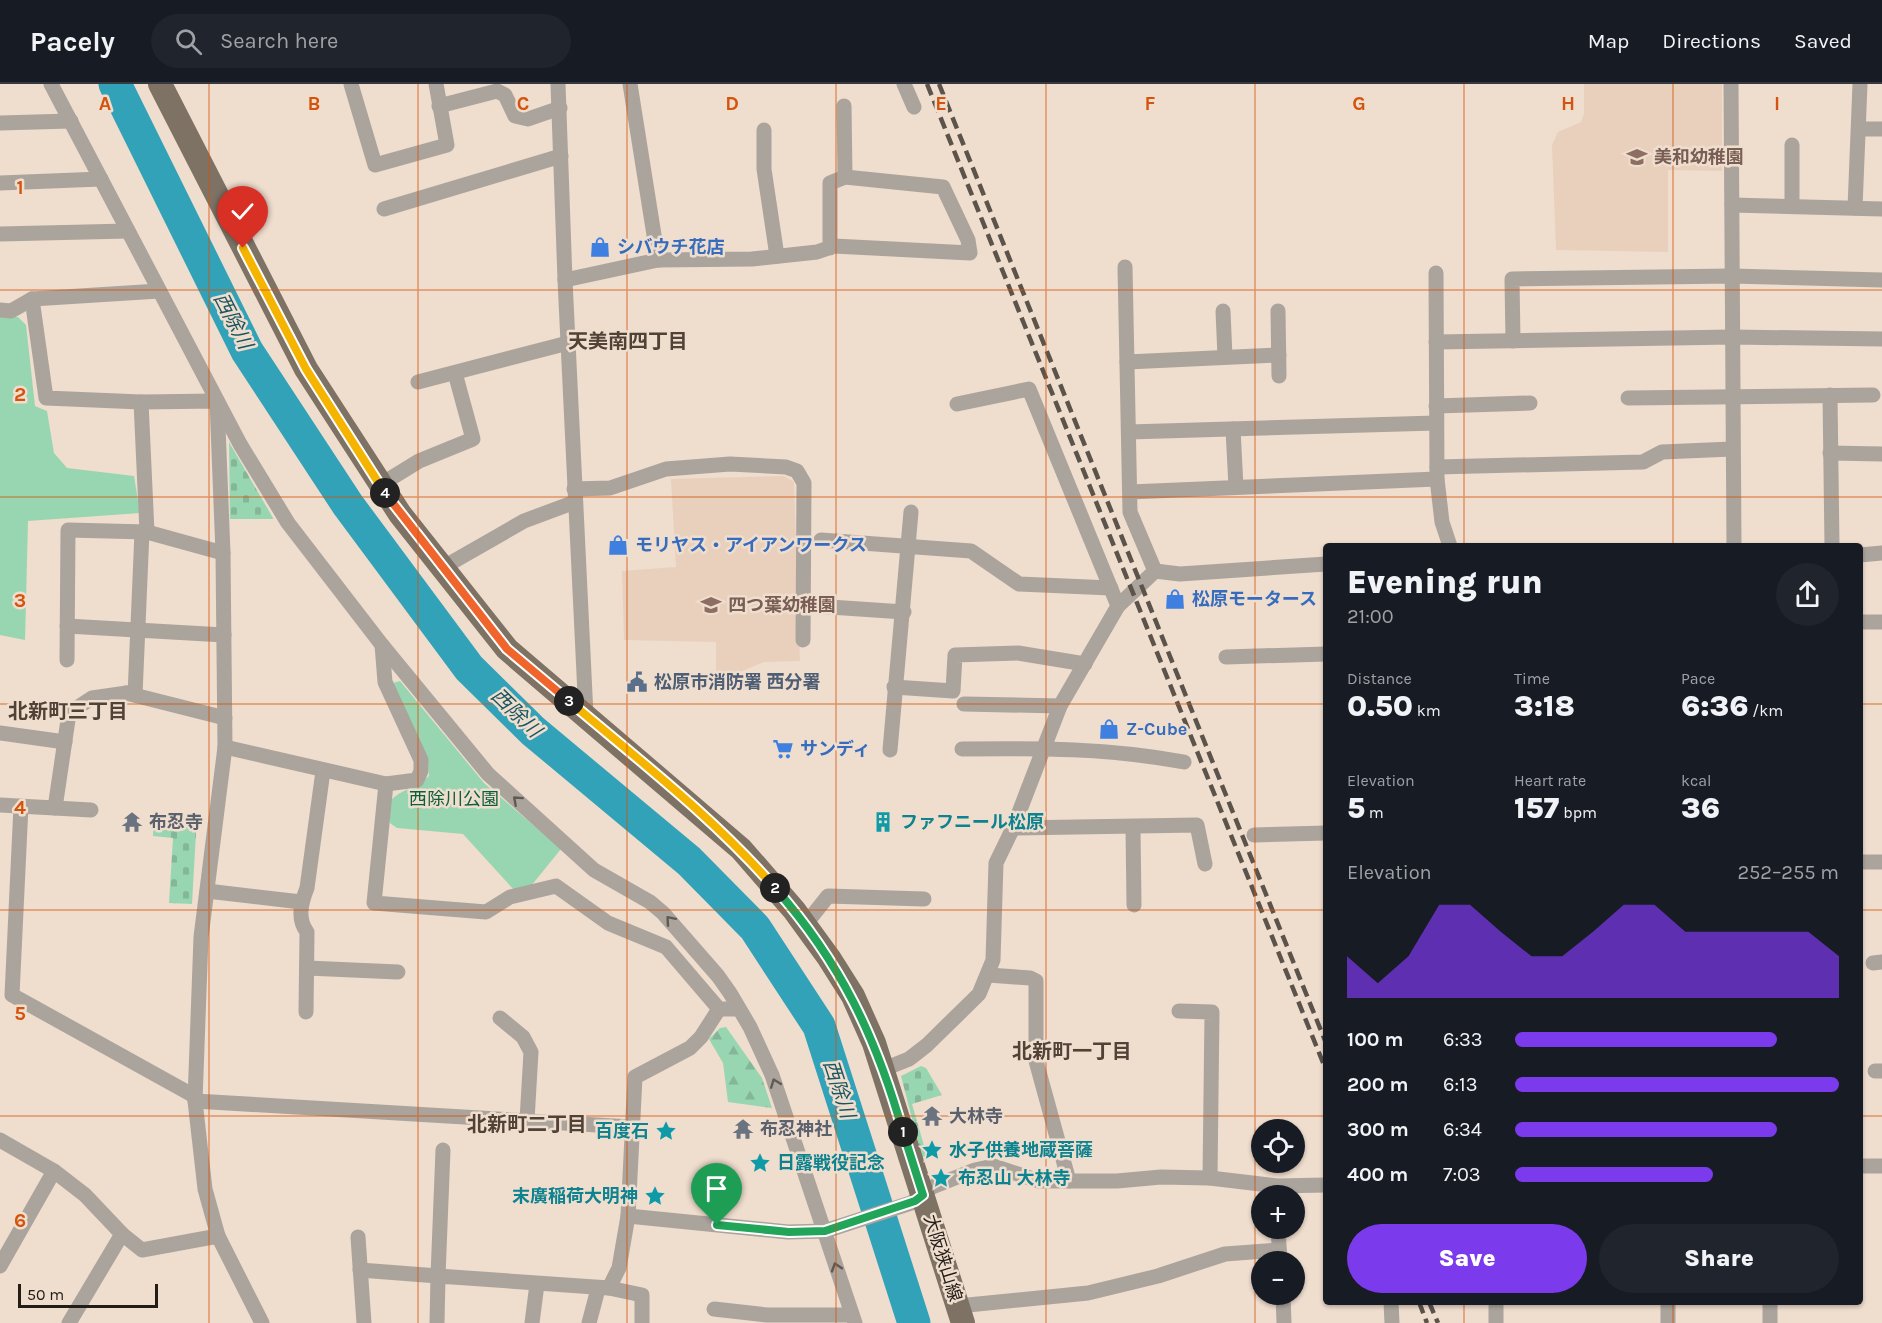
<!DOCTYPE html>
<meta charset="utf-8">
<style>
body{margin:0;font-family:Karla,"Noto Sans JP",sans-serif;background:#20242c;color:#f1f3f6;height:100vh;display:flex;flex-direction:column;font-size:22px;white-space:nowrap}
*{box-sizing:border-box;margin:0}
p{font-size:20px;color:#9ea1a6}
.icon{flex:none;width:33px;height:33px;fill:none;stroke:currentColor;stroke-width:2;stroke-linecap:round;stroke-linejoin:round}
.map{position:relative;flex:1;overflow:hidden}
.drawer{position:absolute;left:1323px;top:459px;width:540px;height:762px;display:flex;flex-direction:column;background:#171b24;border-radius:6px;box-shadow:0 2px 4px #0004}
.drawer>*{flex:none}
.tools{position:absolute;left:1251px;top:1035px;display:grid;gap:12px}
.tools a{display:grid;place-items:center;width:54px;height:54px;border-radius:50%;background:#171b24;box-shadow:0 2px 4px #0004;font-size:30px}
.scale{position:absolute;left:18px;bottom:15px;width:140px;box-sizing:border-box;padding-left:6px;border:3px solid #231d18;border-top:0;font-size:16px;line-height:21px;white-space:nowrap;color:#231d18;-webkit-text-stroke:4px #efddce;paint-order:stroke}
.pin{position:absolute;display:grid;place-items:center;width:51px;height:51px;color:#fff;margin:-62px -26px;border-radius:50% 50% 50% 0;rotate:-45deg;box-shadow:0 0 6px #0007}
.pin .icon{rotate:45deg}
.km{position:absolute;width:30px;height:30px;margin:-15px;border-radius:50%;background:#222;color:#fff;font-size:16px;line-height:30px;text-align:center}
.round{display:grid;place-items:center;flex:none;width:63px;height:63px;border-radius:32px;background:#20242c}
.summary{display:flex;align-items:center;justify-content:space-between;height:102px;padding:0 24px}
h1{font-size:33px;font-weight:800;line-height:45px}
.figures{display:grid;grid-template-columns:repeat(3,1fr);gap:9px;height:102px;padding:6px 24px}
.figures div{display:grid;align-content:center}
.figures b{font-size:30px;font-weight:800}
.figures small{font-size:16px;font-weight:400}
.figures p{font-size:16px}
.chart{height:168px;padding:12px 24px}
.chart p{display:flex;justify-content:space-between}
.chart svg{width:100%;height:108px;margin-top:6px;fill:#7c3aed;opacity:.7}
.button{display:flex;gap:12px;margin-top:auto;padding:12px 24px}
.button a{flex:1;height:69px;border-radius:36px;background:#7c3aed;color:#fff;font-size:24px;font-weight:800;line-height:69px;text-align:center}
.button a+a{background:#20242c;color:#f1f3f6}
ul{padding:0 24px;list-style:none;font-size:20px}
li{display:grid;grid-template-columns:96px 72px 1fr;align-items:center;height:45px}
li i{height:15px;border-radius:8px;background:#7c3aed}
header{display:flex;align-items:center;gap:36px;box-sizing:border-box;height:84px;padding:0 30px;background:#171b24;border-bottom:2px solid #363941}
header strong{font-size:28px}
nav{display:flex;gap:33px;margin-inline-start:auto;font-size:21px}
.search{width:420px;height:54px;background:#20242c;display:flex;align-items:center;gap:15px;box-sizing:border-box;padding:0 21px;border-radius:33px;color:#9ea1a6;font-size:22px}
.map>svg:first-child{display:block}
.built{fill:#e8d0bc}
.forest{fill:url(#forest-firs)}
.cemetery{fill:url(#cemetery-stones)}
.park{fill:#98d6b2}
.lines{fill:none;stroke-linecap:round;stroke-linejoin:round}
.river{stroke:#32a2b8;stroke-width:33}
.street{stroke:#aba49d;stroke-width:15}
.primary{stroke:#7e7265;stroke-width:24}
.rail{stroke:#5c534b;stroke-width:4.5;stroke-dasharray:12 6;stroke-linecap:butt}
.oneway{stroke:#605a54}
.split-1-casing{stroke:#fff;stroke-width:12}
.split-2-casing{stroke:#fff;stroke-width:12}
.split-3-casing{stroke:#fff;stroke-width:12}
.split-4-casing{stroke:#fff;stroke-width:12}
.split-5-casing{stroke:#fff;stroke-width:12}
.split-1{stroke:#22a559;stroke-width:8}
.split-2{stroke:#22a559;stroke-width:8}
.split-3{stroke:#f5b400;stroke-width:8}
.split-4{stroke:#f0652b;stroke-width:8}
.split-5{stroke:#f5b400;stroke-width:8}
.grid{fill:none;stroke:#d4530d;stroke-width:1.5;stroke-opacity:0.55}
.labels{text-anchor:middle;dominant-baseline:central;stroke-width:5;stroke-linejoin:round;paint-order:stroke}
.education-label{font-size:18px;font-weight:bold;fill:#785e54;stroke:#efddce;text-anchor:start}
.shop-label{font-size:18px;font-weight:bold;fill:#366cbe;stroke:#efddce;text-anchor:start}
.service-label{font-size:18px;font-weight:bold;fill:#4e5e75;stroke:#efddce;text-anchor:start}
.park-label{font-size:18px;fill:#0c603d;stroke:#efddce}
.worship-label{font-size:18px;font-weight:bold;fill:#5b616d;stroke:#efddce;text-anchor:start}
.culture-label{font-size:18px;font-weight:bold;fill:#0d838f;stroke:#efddce;text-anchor:start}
.street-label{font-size:18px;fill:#231d18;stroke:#efddce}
.water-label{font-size:20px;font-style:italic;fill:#1a5662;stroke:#efddce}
.neighbourhood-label{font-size:20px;font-weight:bold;fill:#504236;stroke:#efddce}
.grid-label{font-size:20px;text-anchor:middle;font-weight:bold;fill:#d4530d;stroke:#efddce;stroke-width:5;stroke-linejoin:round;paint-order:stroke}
</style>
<header>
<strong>Pacely</strong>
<div class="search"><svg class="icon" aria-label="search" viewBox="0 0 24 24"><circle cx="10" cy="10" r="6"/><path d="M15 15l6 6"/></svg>Search here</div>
<nav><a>Map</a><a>Directions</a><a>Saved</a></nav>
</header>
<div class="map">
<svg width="1882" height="1239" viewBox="0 0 1882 1239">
<defs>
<pattern id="forest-firs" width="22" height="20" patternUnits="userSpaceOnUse" patternTransform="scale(1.5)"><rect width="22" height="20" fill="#98d6b2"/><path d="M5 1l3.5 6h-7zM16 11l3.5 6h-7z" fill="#83b798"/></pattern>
<pattern id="cemetery-stones" width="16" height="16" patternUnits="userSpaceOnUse" patternTransform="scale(1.5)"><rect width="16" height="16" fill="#98d6b2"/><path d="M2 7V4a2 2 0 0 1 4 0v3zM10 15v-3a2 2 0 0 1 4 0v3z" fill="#83b798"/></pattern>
</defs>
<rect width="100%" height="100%" fill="#efddce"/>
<!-- built -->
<g class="built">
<polygon points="1584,0 1722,0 1722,87 1668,86 1668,168 1556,166 1552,61 1558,48 1581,38 1584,30"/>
<polygon points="784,392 794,398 800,577 764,578 716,598 716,558 624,556 622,487 676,483 671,395"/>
</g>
<!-- forest -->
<polygon class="forest" points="726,943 762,994 772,1024 728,1018 723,979 709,955 720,944"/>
<!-- cemetery -->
<g class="cemetery">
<polygon points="229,358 273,434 273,435 230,435"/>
<polygon points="154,729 197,731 192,820 169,819 173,754 153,752"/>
<polygon points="921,982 926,984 942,1011 912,1020 927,1072 922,1073 901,992"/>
</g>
<!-- park -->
<g class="park">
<polygon points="0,232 18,233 26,241 35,322 47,327 54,369 67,384 134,392 140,429 28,437 25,556 0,551"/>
<path d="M400,597L484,699L561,765L531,802L514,806L463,750L397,744L390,739V717C401,705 415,705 429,692L428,677L390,600Z"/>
</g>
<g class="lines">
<!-- river -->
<polyline class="river" points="115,0 247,267 348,421 469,584 533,647 689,777 755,844 819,942 914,1239"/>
<!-- street -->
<g class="street">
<polyline points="51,0 240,360 288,439 382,561 488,690 594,786 650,818 663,829 718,892 730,909 750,943 772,991 855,1239"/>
<polyline points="351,0 375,81 447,61 436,0"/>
<polyline points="558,0 565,196 586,631"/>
<polyline points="630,0 658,176"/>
<polyline points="904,0 914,23"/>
<polyline points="1731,0 1734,462"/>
<polyline points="439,22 497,7 505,11 515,32 528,35 560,24"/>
<polyline points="844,22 845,93"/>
<polyline points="0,39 71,37"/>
<polyline points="1859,45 1882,45"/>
<polyline points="764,46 764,85 777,172"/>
<polyline points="1792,61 1792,121"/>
<polyline points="0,99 101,95"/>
<polyline points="1732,121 1882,125"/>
<polyline points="1855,124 1860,0"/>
<polyline points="384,125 561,72"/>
<polyline points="0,150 128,147"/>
<polyline points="1125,183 1130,428 1155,487"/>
<polyline points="1436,189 1437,395 1442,438 1450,462"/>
<polyline points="565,196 658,176 752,175 817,168 834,162 970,169 968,156 943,103 845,93 830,99 830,164"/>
<polyline points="32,215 46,314 141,318 147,448"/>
<polyline points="0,226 11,227 32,215 159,207"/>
<polyline points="1223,227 1225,273"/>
<polyline points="1278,227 1279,292"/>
<polyline points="1513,257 1512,195 1732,192 1882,196"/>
<polyline points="1436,258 1732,253 1882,255"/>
<polyline points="1127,278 1279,271"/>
<polyline points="418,298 568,259"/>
<polyline points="1830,311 1832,462"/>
<polyline points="1628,314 1873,311"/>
<polyline points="141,318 217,317 223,469"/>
<polyline points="1436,322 1530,319"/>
<polyline points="1233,345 1236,403"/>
<polyline points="1129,348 1436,339"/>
<polyline points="1830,369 1882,370"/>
<polyline points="1437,383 1643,378 1662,368 1732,365"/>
<polyline points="380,401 419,377 473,355 455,289"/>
<polyline points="574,405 610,404 666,385 730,380 786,383 797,387 804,399 803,556"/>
<polyline points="1130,408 1437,395"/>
<polyline points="821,456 971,467 1019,500 1111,504"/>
<polyline points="1860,471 1882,469"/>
<polyline points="442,484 524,437 575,418"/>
<polyline points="815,522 904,528"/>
<polyline points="1118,522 1155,487 1180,490 1326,480"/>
<polyline points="1860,538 1882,538"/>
<polyline points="67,542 224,551"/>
<polyline points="1226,573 1326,570"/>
<polyline points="67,576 68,446 147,448 223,469 225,663 201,853 195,1017 631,1043"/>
<polyline points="894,603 953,607 955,571 1018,569 1085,580"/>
<polyline points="126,609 225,634"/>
<polyline points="135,611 142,448"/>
<polyline points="964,620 1060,622"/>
<polyline points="0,649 65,658"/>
<polyline points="225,663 386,700 417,696 421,687 421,676 385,598 382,561"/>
<path d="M962,665C1037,664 1110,664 1184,678"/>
<polyline points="890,666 911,428"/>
<polyline points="386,700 374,819 486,828 510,813 556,802 608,839 666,863 719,925 738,925"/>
<polyline points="0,721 91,726"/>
<polyline points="21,722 12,911 196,1013"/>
<polyline points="55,724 69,629 92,614 127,609"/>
<polyline points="1013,744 1197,741 1205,780"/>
<polyline points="1133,744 1134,821"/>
<polyline points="1254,751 1326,749"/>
<polyline points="1860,778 1882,778"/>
<polyline points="207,807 301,818"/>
<polyline points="805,841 828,812 924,815"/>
<polyline points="1873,879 1882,878"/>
<polyline points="307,884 398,888"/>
<polyline points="988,891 1030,894 1036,897 1036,977 1069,1097"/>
<polyline points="1179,927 1212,928 1210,1094"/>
<path d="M306,928L307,848C297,835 301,819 307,804L323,687"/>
<polyline points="500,934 523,953 531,968 527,1036"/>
<polyline points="884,985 909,975 927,961 979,910 993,876 996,779 1013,744 1060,622 1118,522 1029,305 957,320"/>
<polyline points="1875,987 1882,987"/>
<polyline points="195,1017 205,1105 218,1152"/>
<polyline points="0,1056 54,1087 0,1182"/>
<polyline points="1860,1082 1882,1082"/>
<polyline points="54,1087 85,1111 122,1150"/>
<polyline points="628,1132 635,993 690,964 701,953 719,925"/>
<polyline points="1278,1144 1280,1178"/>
<polyline points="358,1153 364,1239"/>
<polyline points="360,1186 438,1192 443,1066"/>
<polyline points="609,1204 642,1211 642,1239"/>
<polyline points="1283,1210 1284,1239"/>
<polyline points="1391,1218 1392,1239"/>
<polyline points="1496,1218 1496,1239"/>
<polyline points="1668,1218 1668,1239"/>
<polyline points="1770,1218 1770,1239"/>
<polyline points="958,1222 1088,1209 1158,1192 1225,1170 1279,1166"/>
<polyline points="714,1225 767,1231 852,1231"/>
<polyline points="69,1239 122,1150 142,1166 218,1152 262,1239"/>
<polyline points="437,1239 438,1192 609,1204 619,1184 628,1132 788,1148 825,1147 911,1119 932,1103 975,1086 993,1082 1039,1097 1117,1097 1161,1093 1210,1094 1277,1102 1326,1101"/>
<polyline points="532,1239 537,1200"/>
<polyline points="589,1239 598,1205"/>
</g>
<!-- primary -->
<polyline class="primary" points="160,0 306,285 400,430 507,565 741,765 794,826 829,874 853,912 874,959 963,1239"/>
<!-- rail -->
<g class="rail">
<polyline points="927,0 1326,986"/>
<polyline points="939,0 1326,959"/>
<polyline points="1419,1218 1427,1239"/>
<polyline points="1429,1218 1438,1239"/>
</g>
</g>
<!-- one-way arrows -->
<defs><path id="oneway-chevron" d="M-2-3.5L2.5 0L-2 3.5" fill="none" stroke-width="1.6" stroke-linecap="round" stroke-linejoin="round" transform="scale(1.5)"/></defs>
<g class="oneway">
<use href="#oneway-chevron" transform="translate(517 716) rotate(-138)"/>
<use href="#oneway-chevron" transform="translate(670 836) rotate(-131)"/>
<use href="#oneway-chevron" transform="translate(775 999) rotate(-111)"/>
<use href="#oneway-chevron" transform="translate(836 1183) rotate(-108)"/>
</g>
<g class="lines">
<!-- split-1 casing -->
<g class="split-1-casing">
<polyline id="split-1" points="717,1141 789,1148 825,1147 915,1117 923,1111 903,1048"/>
</g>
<!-- split-2 casing -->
<g class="split-2-casing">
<path id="split-2" d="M775,804C841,879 876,953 903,1048"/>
</g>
<!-- split-3 casing -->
<g class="split-3-casing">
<path id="split-3" d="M569,617C640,677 714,734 775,804"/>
</g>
<!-- split-4 casing -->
<g class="split-4-casing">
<polyline id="split-4" points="385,409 507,565 569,617"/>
</g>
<!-- split-5 casing -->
<g class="split-5-casing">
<polyline id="split-5" points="243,164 306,285 385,409"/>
</g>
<!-- split-1 -->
<use href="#split-1" class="split-1"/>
<!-- split-2 -->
<use href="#split-2" class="split-2"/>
<!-- split-3 -->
<use href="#split-3" class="split-3"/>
<!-- split-4 -->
<use href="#split-4" class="split-4"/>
<!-- split-5 -->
<use href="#split-5" class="split-5"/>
</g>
<!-- grid -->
<path class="grid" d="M209,0V1239M418,0V1239M627,0V1239M836,0V1239M1046,0V1239M1255,0V1239M1464,0V462M1673,0V462M0,206H1882M0,413H1882M0,620H1326M1860,620H1882M0,826H1326M1860,826H1882M0,1032H1326M1860,1032H1882M1464,1218V1239M1673,1218V1239"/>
<!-- icons -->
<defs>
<g id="school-bare" transform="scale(1.62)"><path d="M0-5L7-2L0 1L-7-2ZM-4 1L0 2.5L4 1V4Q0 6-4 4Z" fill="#8d6e63" stroke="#efddce" stroke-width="2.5" paint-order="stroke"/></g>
<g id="shop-bare" transform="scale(1.62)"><path d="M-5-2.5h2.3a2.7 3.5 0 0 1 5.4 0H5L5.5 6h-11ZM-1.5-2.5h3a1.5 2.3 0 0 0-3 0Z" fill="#3f7fe0" stroke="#efddce" stroke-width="2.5" paint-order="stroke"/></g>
<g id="civic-bare" transform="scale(1.62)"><path d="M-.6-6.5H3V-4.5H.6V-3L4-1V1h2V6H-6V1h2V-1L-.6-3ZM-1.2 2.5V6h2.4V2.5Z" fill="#5c6f8a" stroke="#efddce" stroke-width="2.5" paint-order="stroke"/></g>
<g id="supermarket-bare" transform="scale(1.62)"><path d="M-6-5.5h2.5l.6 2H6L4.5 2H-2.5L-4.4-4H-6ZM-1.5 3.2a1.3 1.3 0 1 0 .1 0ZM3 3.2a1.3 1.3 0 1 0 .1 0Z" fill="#3f7fe0" stroke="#efddce" stroke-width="2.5" paint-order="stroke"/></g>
<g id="temple-bare" transform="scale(1.62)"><path d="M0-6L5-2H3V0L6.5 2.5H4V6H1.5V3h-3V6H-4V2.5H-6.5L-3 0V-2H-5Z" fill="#6b7280" stroke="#efddce" stroke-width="2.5" paint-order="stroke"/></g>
<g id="building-bare" transform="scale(1.62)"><path d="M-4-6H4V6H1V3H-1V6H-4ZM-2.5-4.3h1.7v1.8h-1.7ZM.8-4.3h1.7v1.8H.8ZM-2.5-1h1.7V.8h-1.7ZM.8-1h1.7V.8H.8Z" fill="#0f9aa8" stroke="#efddce" stroke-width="2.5" paint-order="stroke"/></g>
<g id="sight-bare" transform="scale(1.62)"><path d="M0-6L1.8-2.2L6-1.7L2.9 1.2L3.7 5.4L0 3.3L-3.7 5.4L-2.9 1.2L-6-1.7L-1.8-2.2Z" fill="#0f9aa8" stroke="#efddce" stroke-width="2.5" paint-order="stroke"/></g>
</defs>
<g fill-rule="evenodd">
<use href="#school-bare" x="1637" y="73"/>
<use href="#shop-bare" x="600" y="163"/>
<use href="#shop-bare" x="618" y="461"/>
<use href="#shop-bare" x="1175" y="515"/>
<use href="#school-bare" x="711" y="521"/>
<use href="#civic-bare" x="637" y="598"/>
<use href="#shop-bare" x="1109" y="645"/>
<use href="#supermarket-bare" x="783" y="665"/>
<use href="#temple-bare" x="132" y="738"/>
<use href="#building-bare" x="883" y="738"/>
<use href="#temple-bare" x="932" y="1032"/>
<use href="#temple-bare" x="743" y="1045"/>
<use href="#sight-bare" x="666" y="1047"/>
<use href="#sight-bare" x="932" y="1066"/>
<use href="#sight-bare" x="760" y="1079"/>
<use href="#sight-bare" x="941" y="1094"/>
<use href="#sight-bare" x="655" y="1112"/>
</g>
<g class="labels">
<!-- education labels -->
<g class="education-label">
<text x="1654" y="73">美和幼稚園</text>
<text x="728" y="521">四つ葉幼稚園</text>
</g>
<!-- shop labels -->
<g class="shop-label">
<text x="617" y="163">シバウチ花店</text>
<text x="635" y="461">モリヤス・アイアンワークス</text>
<text x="1192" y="515">松原モータース</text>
<text x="1126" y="645">Z-Cube</text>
<text x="800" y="665">サンディ</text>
</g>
<!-- service labels -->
<g class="service-label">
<text x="654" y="598">松原市消防署 西分署</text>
</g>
<!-- park labels -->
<g class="park-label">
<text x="454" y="715">西除川公園</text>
</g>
<!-- worship labels -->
<g class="worship-label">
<text x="149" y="738">布忍寺</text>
<text x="949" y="1032">大林寺</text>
<text x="760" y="1045">布忍神社</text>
</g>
<!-- culture labels -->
<g class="culture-label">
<text x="900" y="738">ファフニール松原</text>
<text x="649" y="1047" text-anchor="end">百度石</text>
<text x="949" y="1066">水子供養地蔵菩薩</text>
<text x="777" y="1079">日露戦役記念</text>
<text x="958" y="1094">布忍山 大林寺</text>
<text x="638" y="1112" text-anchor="end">末廣稲荷大明神</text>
</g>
<!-- street labels -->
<g class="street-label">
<text transform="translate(943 1174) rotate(73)">大阪狭山線</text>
</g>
<!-- water labels -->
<g class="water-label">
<text transform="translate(233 237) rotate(63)">西除川</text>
<text transform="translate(516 629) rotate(44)">西除川</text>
<text transform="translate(839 1005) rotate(72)">西除川</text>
</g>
<!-- neighbourhood labels -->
<g class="neighbourhood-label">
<text x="628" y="257">天美南四丁目</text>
<text x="68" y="627">北新町三丁目</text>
<text x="1072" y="967">北新町一丁目</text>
<text x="527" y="1040">北新町二丁目</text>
</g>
</g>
<g class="grid-label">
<text x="105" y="26">A</text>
<text x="314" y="26">B</text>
<text x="523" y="26">C</text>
<text x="732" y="26">D</text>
<text x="941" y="26">E</text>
<text x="1150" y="26">F</text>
<text x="1359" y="26">G</text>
<text x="1568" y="26">H</text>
<text x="1777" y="26">I</text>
<text x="20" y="110">1</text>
<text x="20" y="317">2</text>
<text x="20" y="523">3</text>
<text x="20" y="730">4</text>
<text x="20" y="936">5</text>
<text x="20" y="1143">6</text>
</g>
</svg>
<div class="tools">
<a><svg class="icon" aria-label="locate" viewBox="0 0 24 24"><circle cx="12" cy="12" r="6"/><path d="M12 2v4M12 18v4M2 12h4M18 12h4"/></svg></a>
<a>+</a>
<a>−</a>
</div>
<div class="scale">50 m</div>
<div class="pin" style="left:717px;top:1141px;background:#1e9e55"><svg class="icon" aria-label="arrive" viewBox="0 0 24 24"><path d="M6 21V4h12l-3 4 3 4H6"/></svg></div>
<div class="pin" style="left:243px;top:164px;background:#d93025"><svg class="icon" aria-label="check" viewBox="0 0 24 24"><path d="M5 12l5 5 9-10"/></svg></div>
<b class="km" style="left:903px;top:1048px">1</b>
<b class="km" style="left:775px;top:804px">2</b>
<b class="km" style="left:569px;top:617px">3</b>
<b class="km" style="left:385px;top:409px">4</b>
<section class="drawer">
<div class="summary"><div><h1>Evening run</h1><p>21:00</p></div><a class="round"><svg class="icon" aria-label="share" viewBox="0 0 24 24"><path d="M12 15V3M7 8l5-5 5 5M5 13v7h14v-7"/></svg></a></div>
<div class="figures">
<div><p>Distance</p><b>0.50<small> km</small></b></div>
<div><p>Time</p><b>3:18</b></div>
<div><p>Pace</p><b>6:36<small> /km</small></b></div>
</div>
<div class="figures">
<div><p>Elevation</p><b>5<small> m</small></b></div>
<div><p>Heart rate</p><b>157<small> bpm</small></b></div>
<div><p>kcal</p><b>36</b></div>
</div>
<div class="chart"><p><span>Elevation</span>252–255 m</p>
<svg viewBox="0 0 160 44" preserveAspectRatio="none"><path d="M0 44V27L10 38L20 27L30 6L40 6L50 17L60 27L70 27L80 17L90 6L100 6L110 17L120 17L130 17L140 17L150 17L160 27V44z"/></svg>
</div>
<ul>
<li><b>100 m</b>6:33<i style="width:81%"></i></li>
<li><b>200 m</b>6:13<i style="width:100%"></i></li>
<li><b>300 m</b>6:34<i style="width:81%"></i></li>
<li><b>400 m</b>7:03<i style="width:61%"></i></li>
</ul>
<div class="button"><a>Save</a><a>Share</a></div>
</section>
</div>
